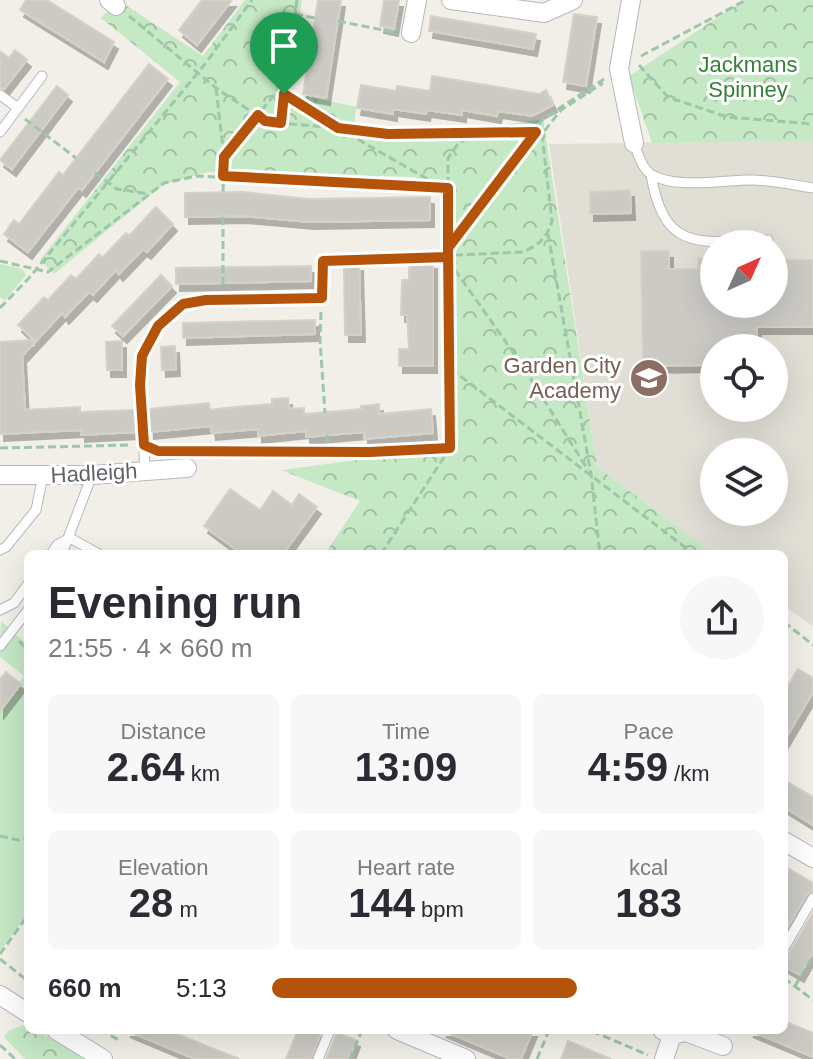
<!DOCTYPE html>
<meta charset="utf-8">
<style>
body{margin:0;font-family:Arial,sans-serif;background:#f7f7f7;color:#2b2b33;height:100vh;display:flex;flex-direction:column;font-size:30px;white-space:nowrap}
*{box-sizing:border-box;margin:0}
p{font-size:26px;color:#7c7c81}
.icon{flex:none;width:44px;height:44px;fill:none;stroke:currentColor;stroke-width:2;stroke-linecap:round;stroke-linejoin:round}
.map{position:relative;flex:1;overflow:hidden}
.panel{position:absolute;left:24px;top:550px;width:764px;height:484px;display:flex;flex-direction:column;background:#fff;border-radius:12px;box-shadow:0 8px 32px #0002}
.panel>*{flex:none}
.needle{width:52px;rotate:45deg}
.fabs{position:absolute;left:700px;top:230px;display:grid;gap:16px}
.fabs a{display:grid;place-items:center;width:88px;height:88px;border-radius:50%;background:#fff;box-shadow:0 8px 32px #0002;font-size:40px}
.pin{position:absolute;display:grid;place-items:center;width:68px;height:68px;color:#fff;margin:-82px -34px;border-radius:50% 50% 50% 0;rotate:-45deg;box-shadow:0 0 8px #0007}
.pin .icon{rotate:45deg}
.round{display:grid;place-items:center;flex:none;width:84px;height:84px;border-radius:42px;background:#f7f7f7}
.overview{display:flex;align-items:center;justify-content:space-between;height:136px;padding:0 24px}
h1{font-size:44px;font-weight:700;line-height:60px}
.stats{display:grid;grid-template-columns:repeat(3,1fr);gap:12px;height:136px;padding:8px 24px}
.stats div{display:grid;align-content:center;border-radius:12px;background:#f7f7f7;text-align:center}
.stats b{font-size:40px;font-weight:700}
.stats small{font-size:22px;font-weight:400}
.stats p{font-size:22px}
ul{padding:0 24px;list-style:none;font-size:26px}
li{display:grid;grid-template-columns:128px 96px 1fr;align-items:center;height:60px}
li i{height:20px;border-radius:10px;background:#b45309}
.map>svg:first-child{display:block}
.education{fill:#e1ded6;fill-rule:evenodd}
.grass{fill:#c5e8c5}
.forest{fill:url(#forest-crowns)}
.building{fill:#cccac5;stroke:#d6d1c6;stroke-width:2;filter:url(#shadow)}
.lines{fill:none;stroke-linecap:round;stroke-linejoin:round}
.service-casing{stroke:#b5b8bc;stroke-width:11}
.minor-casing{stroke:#b5b8bc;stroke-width:20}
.path{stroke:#9cc7a9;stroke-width:3;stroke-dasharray:8 4;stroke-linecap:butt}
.service{stroke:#fff;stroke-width:9}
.minor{stroke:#fff;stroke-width:18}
.route-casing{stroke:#fff;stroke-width:16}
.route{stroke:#b45309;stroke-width:10}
.labels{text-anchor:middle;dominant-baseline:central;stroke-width:6;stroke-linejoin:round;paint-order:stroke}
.park-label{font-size:22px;fill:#348238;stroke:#fff}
.education-label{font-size:22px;fill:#785e54;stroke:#fff;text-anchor:end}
.street-label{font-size:22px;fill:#5f6368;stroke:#fff}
</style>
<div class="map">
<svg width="813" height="1059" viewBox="0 0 813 1059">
<defs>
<pattern id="forest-crowns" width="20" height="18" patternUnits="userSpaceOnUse" patternTransform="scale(2)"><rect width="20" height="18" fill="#c5e8c5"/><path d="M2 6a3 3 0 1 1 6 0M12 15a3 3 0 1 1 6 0" fill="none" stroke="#a3c0a4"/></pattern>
<filter id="shadow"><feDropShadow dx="4" dy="7" stdDeviation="0" flood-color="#0004"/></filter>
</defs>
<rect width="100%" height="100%" fill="#f1efe8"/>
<!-- education -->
<path class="education" d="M813,141V626L784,606V554H714L597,467L549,144ZM714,244H774V304H714ZM714,348H774V408H714ZM714,452H774V512H714Z"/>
<!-- grass -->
<g class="grass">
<polygon points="0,264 22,269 26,275 5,300 0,297"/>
<polygon points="1,621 28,645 28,914 0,951 0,709 24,676 0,657"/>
</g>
<!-- forest -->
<g class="forest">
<polygon points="118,0 203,56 245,0 302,0 287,92 356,107 354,125 446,133 543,119 597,467 714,554 325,554 360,501 281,470 450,448 448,196 415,177 208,172 164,184 54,274 40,260 180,82 101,18"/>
<polygon points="744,0 813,0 813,141 652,143 629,76"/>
<polygon points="26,1024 28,1030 36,1030 87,1059 25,1059 4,1037 8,1031"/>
</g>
<!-- building -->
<g class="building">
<polygon points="26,0 47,0 114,42 104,62 20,10"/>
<polygon points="202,0 232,0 197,45 179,30"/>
<polygon points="318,0 341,0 326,98 303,94"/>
<polygon points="384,0 399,0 394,29 380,26"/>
<polygon points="574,14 597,17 586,86 563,82"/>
<polygon points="431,16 536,34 533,49 429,31"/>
<polygon points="15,50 27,60 4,89 0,88 0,51 9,58"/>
<polygon points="149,64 168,79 82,190 79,187 28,252 4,234 14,220 19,224 59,172 63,175"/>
<polygon points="432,76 539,94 546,90 553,105 532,116 498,111 497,116 462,110 462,115 427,110 426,114 393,109 393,114 357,108 361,85 396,91 397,86 430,91"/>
<polygon points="57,86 68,95 12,169 0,160"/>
<polygon points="630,190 631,213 590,214 590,192"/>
<polygon points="243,192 309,199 430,197 430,220 310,222 243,216 185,217 185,193"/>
<polygon points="156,207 173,224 147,252 143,249 119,274 116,270 93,295 89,292 65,317 62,313 22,356 25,410 80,407 80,412 134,410 135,432 81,435 81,430 0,434 0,342 34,340 18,325 44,297 48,300 71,275 76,279 99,254 102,258 126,233 129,236"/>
<polygon points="641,251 669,251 669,269 698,269 698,258 714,258 714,304 774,304 774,286 777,286 777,260 813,260 813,327 757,327 757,348 714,348 714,365 643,366"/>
<polygon points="433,262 433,366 399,366 399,349 409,349 407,315 401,315 402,280 409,280 409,263"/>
<polygon points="359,264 361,335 345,335 344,265"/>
<polygon points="311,266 311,281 176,284 176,268"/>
<polygon points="161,275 172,286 123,336 112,326"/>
<polygon points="315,320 315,334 183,338 183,323"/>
<polygon points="122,341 122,370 107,370 106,342"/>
<polygon points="175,346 176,369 162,370 161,347"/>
<polygon points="288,398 289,409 304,408 304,414 362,409 361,406 379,404 379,414 431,409 433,433 364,439 364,432 306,437 306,431 258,436 258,429 212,433 211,426 150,432 149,409 209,403 210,410 225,408 272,404 272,399"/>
<polygon points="230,489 260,510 273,491 292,505 299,494 317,507 283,554 242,554 204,526"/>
<polygon points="798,669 813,678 813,692 784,741 784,693"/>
<polygon points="6,672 21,684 0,711 0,679"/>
<polygon points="784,780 813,797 813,825 784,807"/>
<polygon points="784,866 813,883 813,891 807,894 784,933"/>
<polygon points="813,913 813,952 800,975 784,966 784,955 790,952"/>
<polygon points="784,1021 813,1033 813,1057 749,1030 784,1030"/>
<polygon points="126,1030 167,1030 239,1059 195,1059"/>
<polygon points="298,1030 322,1030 311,1059 286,1059"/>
<polygon points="442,1030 533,1030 521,1059 511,1059"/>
<polygon points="337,1033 356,1040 349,1059 326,1059"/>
<polygon points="568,1041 611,1059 561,1059"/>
</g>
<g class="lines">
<!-- service casing -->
<g class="service-casing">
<g id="service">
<polyline points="0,95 18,108"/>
<polyline points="0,132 42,76"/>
<path d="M634,143C638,154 642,169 652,175C677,189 723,180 751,180C772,180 793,185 813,188"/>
<path d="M651,175C665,255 701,241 768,240"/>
<polyline points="145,470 140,385 142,356 158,326 183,304 206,300 322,298"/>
<polyline points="0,550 6,547 36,510 43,475"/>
<polyline points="51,554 57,545 70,538 99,554"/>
<polyline points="62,554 92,475"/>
<polyline points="0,610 14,603 28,584"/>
<polyline points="0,646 28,610"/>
<polyline points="784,948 813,898"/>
<polyline points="318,1059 330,1030"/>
</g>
</g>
<!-- minor casing -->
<g class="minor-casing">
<g id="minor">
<polyline points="109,0 116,6"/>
<polyline points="451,0 544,13 573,0"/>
<polyline points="631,0 619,69 634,143"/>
<polyline points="411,33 417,0"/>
<polyline points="0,475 92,475 187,468"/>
<polyline points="784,841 813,858"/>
<polyline points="0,995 28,1013"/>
<polyline points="56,1030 103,1059"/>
<polyline points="397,1030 466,1059"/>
<polyline points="662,1030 672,1035 664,1059"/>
<polyline points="672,1035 686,1032 723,1046"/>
</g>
</g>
<!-- path -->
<g class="path">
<polyline points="297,0 281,123 338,128 438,185"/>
<polyline points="295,14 315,18"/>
<polyline points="129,16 216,88 265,121 281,123"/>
<polyline points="338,21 393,32"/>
<polyline points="641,56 746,0"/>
<polyline points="639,65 668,97 727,117 813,124"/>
<polyline points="216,88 224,157 223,193"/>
<polyline points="284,94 335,126"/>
<polyline points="25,119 76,158"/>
<polyline points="342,129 388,134 473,134"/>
<polyline points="224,157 286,80"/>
<polyline points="95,173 117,189 149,194"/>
<polyline points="548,234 591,474 600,554"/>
<polyline points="448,245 448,158 458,144 473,134 536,132"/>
<polyline points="448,260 522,365 588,470"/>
<polyline points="0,261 48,272 164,183 197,176 448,188"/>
<polyline points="223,285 223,216"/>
<path d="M322,285L323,261L523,252C539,245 547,238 552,221L542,134L561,110L603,83"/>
<polyline points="0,308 29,278 205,64 252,0"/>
<polyline points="321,312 320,340 325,413"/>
<polyline points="451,369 694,554"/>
<polyline points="327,435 329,451"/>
<polyline points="0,448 132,445"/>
<polyline points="194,451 408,451 450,448"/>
<polyline points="381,554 450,448 448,248 543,119 604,79"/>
<polyline points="784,622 813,645"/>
<polyline points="19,641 28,650"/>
<polyline points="0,836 18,840 28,838"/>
<polyline points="0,954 28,915"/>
<polyline points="0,959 28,981"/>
<polyline points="784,978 813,1000"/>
<polyline points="795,986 813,956"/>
<polyline points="100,1030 119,1040"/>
<polyline points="595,1030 594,1032 648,1055"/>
<polyline points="0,1045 15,1059"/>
<polyline points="350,1059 362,1030"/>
<polyline points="537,1059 549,1030"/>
</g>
<!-- service -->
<use href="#service" class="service"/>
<!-- minor -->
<use href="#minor" class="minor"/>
</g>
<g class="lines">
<!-- route casing -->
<g class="route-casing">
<polyline id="route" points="284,94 281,123 265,121 258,115 224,157 223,176 448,188 448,257 323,261 322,298 206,300 183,304 158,326 142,356 140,385 144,445 158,451 370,452 450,448 448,248 536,132 388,134 338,128 284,94"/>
</g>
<!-- route -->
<use href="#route" class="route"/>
</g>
<!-- icons -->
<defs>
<g id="school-disc" transform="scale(2)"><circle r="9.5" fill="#8d6e63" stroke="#fff"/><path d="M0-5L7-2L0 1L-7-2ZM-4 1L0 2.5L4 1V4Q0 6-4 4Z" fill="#fff"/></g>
</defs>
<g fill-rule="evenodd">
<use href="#school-disc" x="649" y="378"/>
</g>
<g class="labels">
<!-- park labels -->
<g class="park-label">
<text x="748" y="64">Jackmans<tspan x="748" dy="25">Spinney</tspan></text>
</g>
<!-- education labels -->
<g class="education-label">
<text x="621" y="365">Garden City<tspan x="621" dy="25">Academy</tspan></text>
</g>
<!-- street labels -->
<g class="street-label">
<text transform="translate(94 473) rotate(-3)">Hadleigh</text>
</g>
</g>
</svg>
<div class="fabs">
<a><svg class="needle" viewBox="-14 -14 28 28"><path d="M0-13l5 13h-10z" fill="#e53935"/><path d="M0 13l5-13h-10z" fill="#7c7c81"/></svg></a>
<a><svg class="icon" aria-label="locate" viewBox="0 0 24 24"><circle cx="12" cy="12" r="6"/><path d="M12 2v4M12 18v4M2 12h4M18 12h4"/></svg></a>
<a><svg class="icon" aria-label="layers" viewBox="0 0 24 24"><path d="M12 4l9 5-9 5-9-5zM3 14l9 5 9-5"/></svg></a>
</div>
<div class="pin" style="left:284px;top:94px;background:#1e9e55"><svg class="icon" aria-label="arrive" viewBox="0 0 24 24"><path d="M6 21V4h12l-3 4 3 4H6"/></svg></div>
<section class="panel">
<div class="overview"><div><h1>Evening run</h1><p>21:55 · 4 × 660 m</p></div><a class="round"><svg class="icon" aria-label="share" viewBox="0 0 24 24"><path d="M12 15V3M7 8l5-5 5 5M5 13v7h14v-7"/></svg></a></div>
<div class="stats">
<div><p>Distance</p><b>2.64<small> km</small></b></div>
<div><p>Time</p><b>13:09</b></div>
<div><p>Pace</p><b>4:59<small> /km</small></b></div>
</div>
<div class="stats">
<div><p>Elevation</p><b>28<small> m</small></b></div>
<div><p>Heart rate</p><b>144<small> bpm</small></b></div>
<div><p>kcal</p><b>183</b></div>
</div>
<ul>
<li><b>660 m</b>5:13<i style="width:62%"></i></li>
</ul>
</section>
</div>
